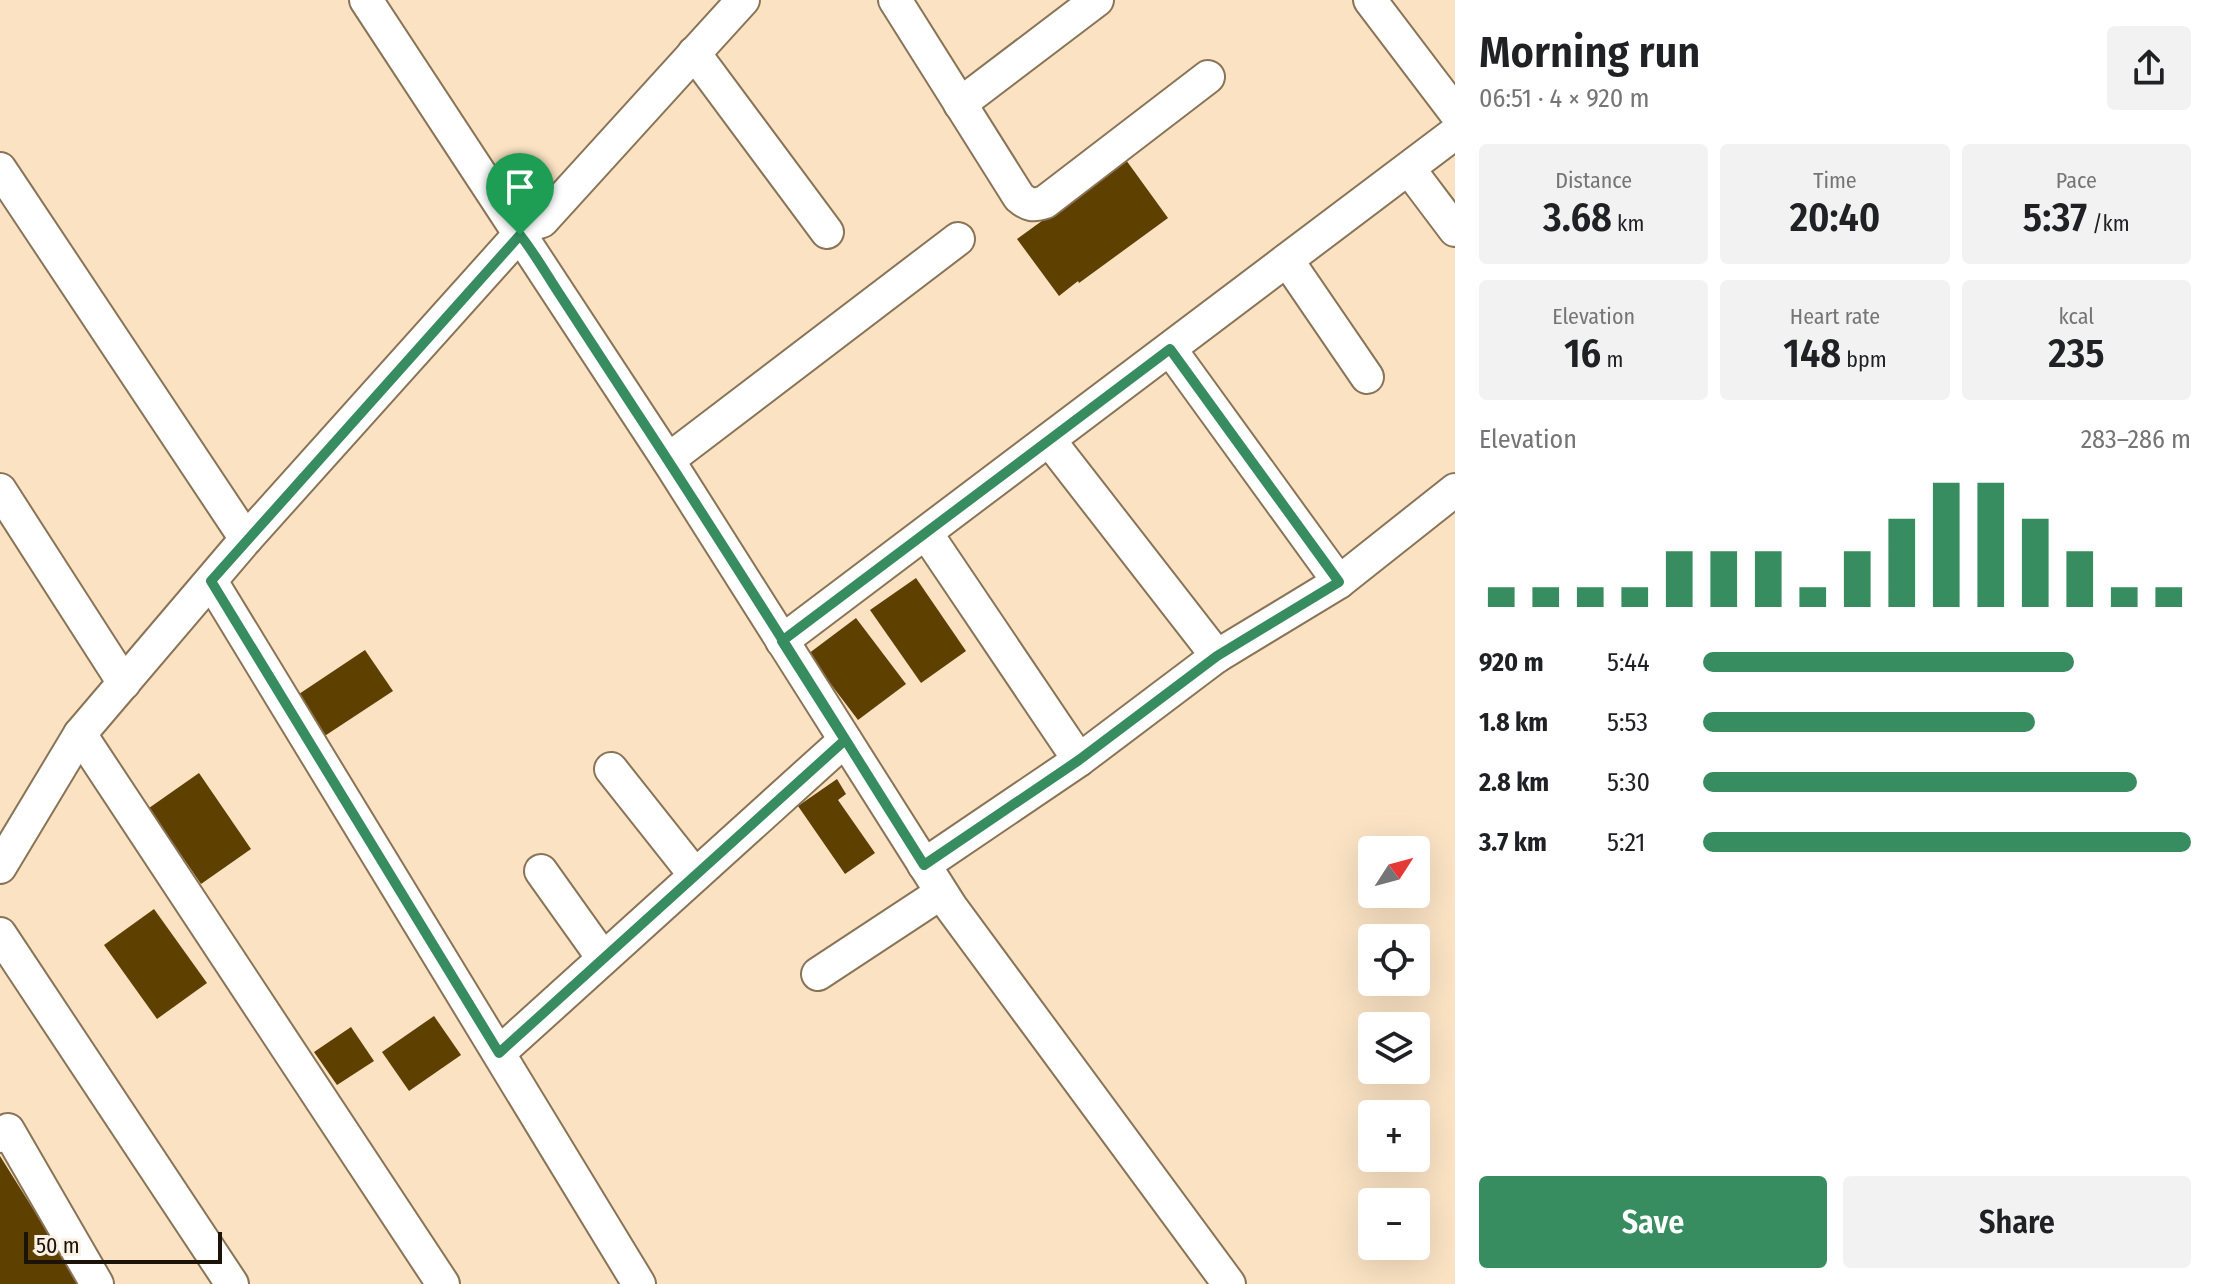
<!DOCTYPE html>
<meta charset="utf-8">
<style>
body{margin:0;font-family:"Fira Sans Condensed",sans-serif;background:#f2f2f2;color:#202124;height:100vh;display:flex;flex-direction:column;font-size:30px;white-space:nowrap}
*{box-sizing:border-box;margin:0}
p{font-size:26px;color:#757577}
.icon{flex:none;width:44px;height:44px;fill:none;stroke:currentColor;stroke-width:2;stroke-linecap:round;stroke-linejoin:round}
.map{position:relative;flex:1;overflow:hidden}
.details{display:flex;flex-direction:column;background:#fff;width:760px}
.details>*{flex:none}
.needle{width:52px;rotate:54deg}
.controls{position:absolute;left:1358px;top:836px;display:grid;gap:16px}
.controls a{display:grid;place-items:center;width:72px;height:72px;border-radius:8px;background:#fff;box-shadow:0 8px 32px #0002;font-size:40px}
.scale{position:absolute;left:24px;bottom:20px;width:198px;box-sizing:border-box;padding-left:8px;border:4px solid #1c1308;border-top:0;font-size:22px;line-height:28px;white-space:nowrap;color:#1c1308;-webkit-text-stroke:6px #fbf2e5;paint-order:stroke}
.pin{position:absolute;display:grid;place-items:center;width:68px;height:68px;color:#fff;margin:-82px -34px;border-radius:50% 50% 50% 0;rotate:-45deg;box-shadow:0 0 8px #0007}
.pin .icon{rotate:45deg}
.round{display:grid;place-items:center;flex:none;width:84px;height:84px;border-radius:8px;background:#f2f2f2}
.head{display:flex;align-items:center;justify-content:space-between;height:136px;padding:0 24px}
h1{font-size:44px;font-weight:600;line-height:60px}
.stats{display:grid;grid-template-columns:repeat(3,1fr);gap:12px;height:136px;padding:8px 24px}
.stats div{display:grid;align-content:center;border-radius:8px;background:#f2f2f2;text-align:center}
.stats b{font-size:40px;font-weight:600}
.stats small{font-size:22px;font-weight:400}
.stats p{font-size:22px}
.chart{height:224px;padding:16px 24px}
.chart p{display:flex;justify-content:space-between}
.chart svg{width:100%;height:144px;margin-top:8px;stroke:#378c60;stroke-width:6}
.action{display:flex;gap:16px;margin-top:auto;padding:16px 24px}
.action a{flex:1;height:92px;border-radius:8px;background:#378c60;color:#fff;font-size:32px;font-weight:600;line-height:92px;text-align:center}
.action a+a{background:#f2f2f2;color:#202124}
ul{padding:0 24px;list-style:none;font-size:26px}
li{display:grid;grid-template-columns:128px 96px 1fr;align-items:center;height:60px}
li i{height:20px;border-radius:10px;background:#378c60}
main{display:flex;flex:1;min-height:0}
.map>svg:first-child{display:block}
.building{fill:#5e4000}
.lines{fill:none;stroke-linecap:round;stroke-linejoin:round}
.minor-casing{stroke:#897458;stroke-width:36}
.minor{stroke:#fff;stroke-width:32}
.route-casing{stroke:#fff;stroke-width:16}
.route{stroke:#378c60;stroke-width:10}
</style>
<main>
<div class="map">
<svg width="1455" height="1284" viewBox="0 0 1455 1284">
<rect width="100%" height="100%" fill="#fae2c3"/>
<!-- building -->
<g class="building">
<polygon points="1126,160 1168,218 1079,283 1078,281 1059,296 1017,239"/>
<polygon points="916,578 966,651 921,683 870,610"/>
<polygon points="856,618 906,684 858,720 808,654"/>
<polygon points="365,650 393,691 314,743 287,702"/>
<polygon points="199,773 251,849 201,884 149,808"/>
<polygon points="837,779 846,794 838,800 875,853 845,874 798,806"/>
<polygon points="154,909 207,983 157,1019 104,945"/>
<polygon points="434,1016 461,1055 409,1091 382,1052"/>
<polygon points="351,1027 374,1061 337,1085 314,1052"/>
<polygon points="0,1156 80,1284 0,1284"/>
</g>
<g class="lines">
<!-- minor casing -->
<g class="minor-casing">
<g id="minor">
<polyline points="366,0 668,460 951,907 1229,1284"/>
<path d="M895,0L1019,197C1028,205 1033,206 1045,202L1208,77"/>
<polyline points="1370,0 1455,112"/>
<polyline points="694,53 827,232"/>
<polyline points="960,104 1097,0"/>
<polyline points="0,169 246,539"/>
<polyline points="1409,169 1455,230"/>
<polyline points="1287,260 1367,377"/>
<polyline points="1170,349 1339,582"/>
<polyline points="1049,440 1217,656"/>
<polyline points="668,460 958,239"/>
<polyline points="0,490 124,683"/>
<polyline points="926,533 1079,760"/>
<polyline points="211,581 639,1284"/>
<polyline points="782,641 1455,133"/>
<polyline points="611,769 695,875"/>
<polyline points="924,865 1079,760 1217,656 1339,582 1455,490"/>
<polyline points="0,867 80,734"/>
<polyline points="541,871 603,958"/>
<polyline points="0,934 232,1284"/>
<polyline points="818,974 941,893"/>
<polyline points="499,1053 845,740"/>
<polyline points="0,1136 8,1130 97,1284"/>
<polyline points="443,1284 80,734 246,539 528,225 542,221 743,0"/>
</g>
</g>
<!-- minor -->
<use href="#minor" class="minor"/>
</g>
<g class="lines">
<!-- route casing -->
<g class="route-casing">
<path id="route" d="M520,235L211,581L499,1053L845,740L782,641L1170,349L1339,582L1217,656L1079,760L924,865C829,714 735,562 637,413C613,376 588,338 564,301C549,279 536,255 520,235"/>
</g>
<!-- route -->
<use href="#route" class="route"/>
</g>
</svg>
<div class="controls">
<a><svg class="needle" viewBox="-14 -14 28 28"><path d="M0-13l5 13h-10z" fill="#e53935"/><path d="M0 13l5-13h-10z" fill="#757577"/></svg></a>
<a><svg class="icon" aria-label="locate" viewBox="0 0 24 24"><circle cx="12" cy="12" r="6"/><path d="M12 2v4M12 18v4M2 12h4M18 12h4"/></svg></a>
<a><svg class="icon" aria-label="layers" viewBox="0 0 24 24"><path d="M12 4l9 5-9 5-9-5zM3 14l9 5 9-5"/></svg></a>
<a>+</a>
<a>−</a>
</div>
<div class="scale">50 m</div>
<div class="pin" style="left:520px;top:235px;background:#1e9e55"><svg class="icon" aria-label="arrive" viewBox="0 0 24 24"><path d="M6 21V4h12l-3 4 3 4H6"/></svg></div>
</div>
<section class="details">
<div class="head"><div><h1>Morning run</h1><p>06:51 · 4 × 920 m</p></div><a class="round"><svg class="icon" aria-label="share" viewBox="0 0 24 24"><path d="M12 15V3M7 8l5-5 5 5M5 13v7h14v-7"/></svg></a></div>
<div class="stats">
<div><p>Distance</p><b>3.68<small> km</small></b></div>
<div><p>Time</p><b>20:40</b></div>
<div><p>Pace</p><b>5:37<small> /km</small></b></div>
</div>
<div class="stats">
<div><p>Elevation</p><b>16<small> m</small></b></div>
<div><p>Heart rate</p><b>148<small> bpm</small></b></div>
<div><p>kcal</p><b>235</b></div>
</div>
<div class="chart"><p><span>Elevation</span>283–286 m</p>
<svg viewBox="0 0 160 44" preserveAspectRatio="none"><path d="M5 44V38M15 44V38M25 44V38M35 44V38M45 44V27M55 44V27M65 44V27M75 44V38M85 44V27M95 44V17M105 44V6M115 44V6M125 44V17M135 44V27M145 44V38M155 44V38"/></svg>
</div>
<ul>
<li><b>920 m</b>5:44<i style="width:76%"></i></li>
<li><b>1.8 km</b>5:53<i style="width:68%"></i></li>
<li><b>2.8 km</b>5:30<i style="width:89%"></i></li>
<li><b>3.7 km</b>5:21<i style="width:100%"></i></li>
</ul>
<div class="action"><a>Save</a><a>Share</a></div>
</section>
</main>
